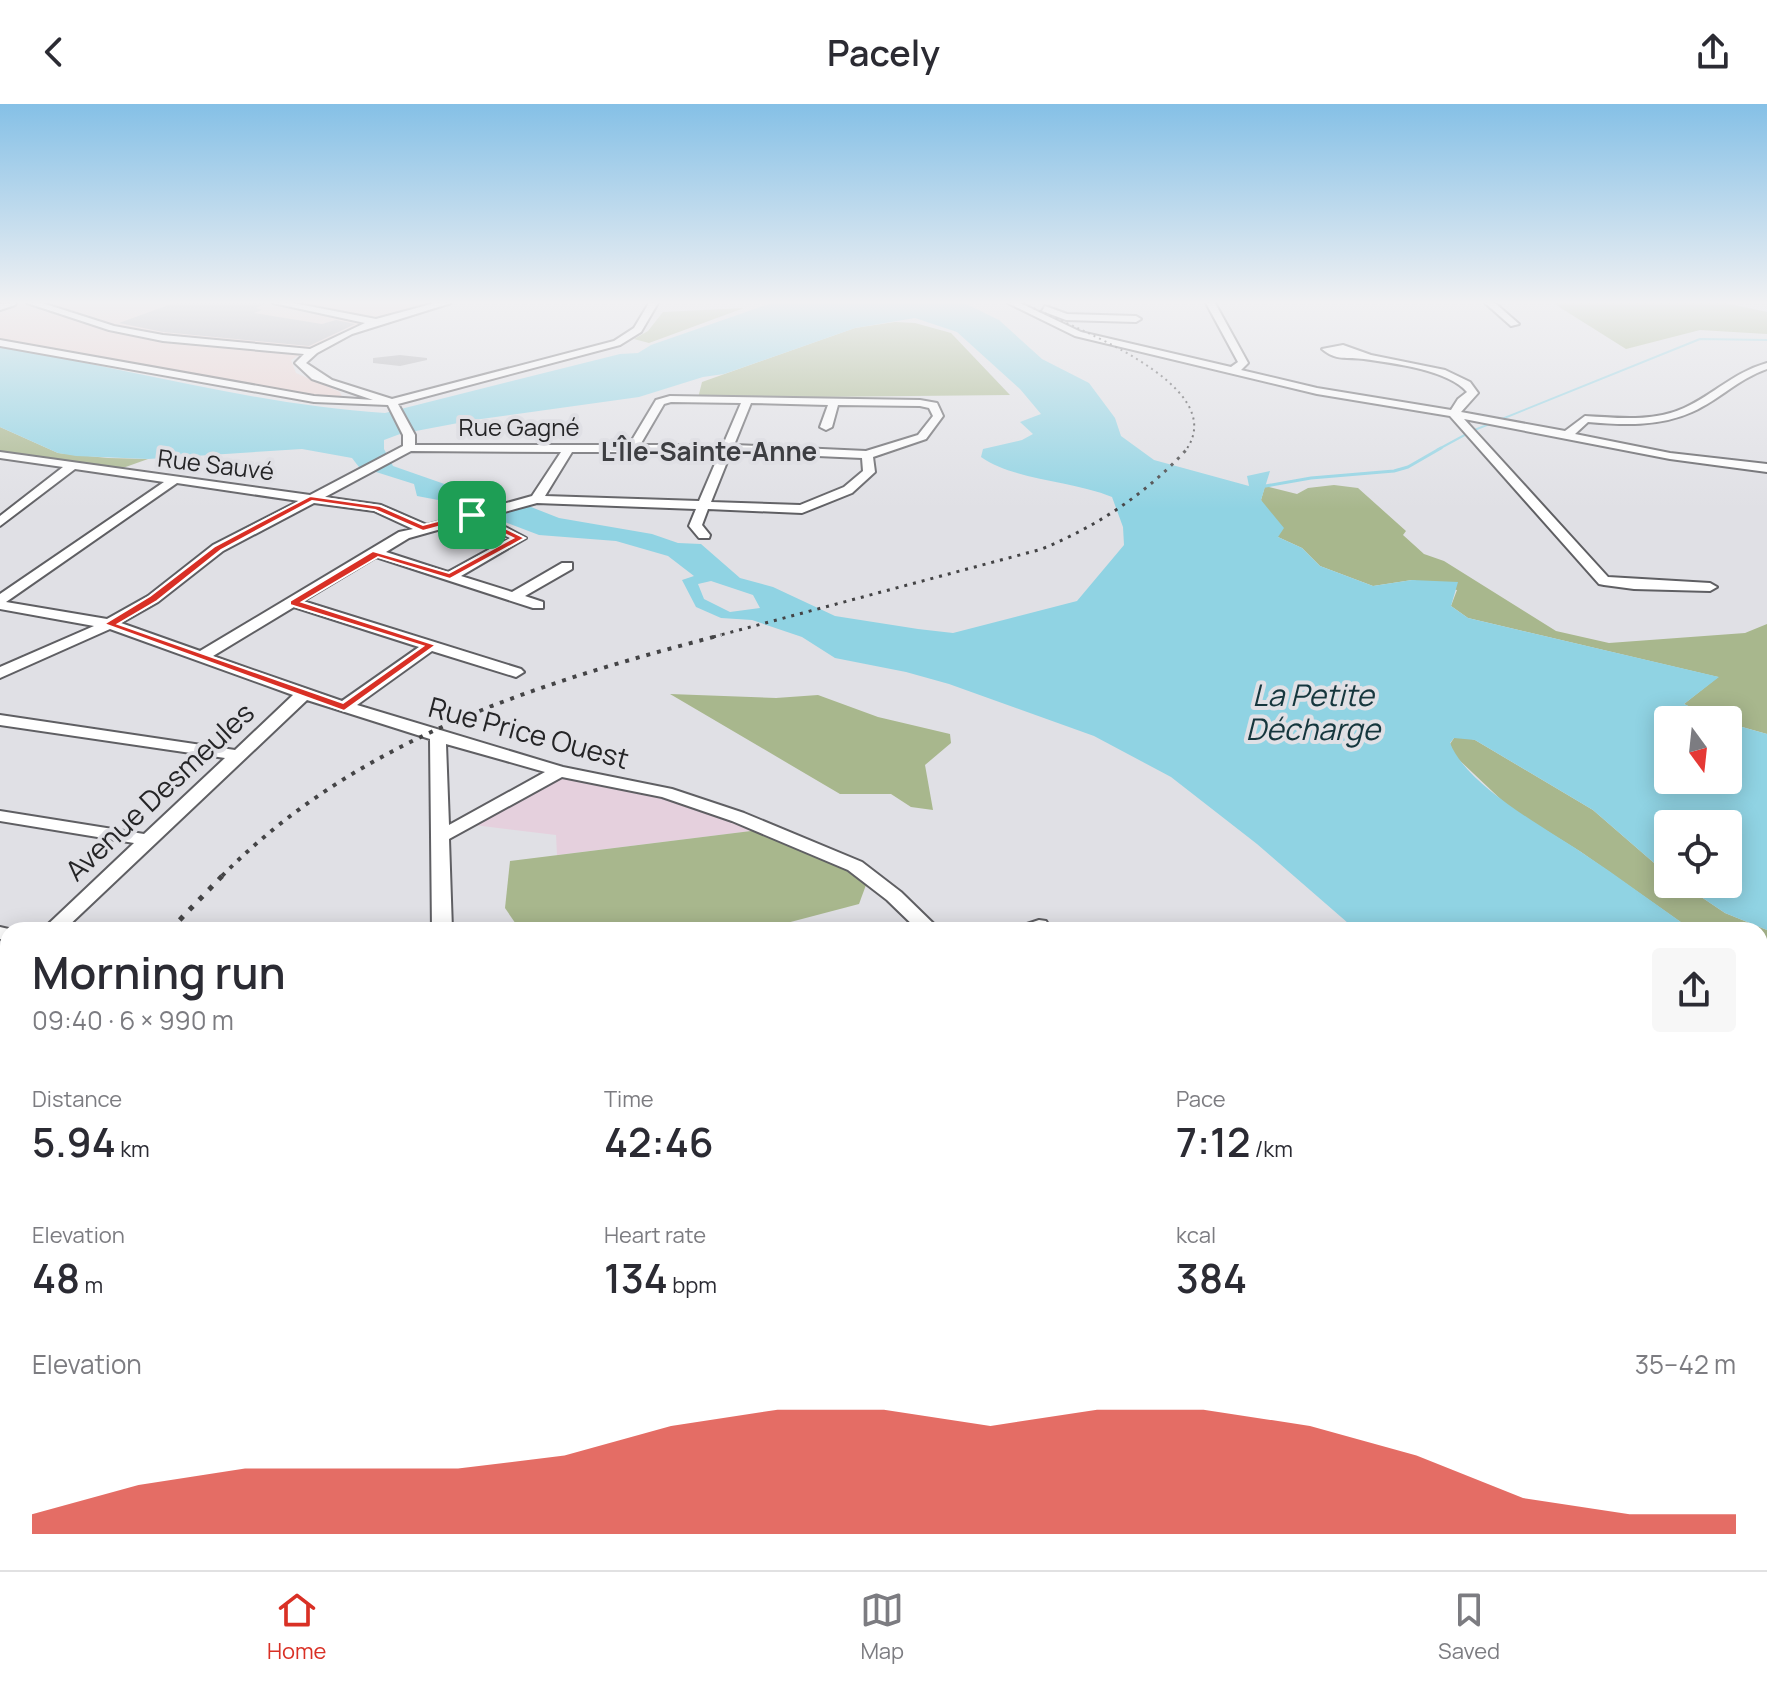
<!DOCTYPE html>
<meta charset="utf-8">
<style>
body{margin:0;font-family:Manrope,sans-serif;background:#f7f7f7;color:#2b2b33;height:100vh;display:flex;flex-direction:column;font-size:30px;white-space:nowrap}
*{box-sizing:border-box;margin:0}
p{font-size:26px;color:#7c7c81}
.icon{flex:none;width:44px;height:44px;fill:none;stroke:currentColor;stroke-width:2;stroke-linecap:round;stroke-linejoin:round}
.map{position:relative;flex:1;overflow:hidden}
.drawer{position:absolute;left:0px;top:818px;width:1768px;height:648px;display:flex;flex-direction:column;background:#fff;border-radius:24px 24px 0 0;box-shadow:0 4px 20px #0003}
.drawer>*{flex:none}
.needle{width:52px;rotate:165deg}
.controls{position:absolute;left:1654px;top:602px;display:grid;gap:16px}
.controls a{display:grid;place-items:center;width:88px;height:88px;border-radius:8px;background:#fff;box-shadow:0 4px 20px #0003;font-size:40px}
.pin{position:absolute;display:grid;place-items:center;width:68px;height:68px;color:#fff;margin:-34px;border-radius:16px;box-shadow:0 4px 12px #0006}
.round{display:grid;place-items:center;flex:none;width:84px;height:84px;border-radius:8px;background:#f7f7f7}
.head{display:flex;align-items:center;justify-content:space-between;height:136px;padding:0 32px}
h1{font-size:44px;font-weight:600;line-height:60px}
.figures{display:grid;grid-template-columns:repeat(3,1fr);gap:12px;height:136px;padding:8px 32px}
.figures div{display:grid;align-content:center}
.figures b{font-size:40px;font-weight:600}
.figures small{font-size:22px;font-weight:400}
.figures p{font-size:22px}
.chart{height:224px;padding:16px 32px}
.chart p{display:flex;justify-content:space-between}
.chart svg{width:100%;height:144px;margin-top:8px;fill:#d93025;opacity:.7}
header{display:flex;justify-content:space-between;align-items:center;height:104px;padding:0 32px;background:#fff;font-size:36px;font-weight:600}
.tab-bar{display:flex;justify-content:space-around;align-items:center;height:112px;border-top:2px solid #e1e1e2;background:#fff;font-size:22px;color:#7c7c81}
.tab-bar a{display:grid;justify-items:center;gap:4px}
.tab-bar .selected{color:#d93025}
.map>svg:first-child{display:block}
.commercial{fill:#ead0ce}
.education{fill:#e5d0dd}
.green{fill:#a8b78d}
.water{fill:#90d3e3;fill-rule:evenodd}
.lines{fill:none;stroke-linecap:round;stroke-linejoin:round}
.stream-far1{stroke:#90d3e3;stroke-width:2}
.stream{stroke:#90d3e3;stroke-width:3}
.building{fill:#afafb4}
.minor-casing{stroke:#5f5f63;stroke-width:4}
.minor{fill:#fff;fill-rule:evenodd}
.rail-far4{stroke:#444446;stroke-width:2;stroke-dasharray:2 4;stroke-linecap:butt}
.rail-far3{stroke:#444446;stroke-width:3;stroke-dasharray:3 6;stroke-linecap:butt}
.rail-far2{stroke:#444446;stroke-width:4;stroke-dasharray:4 7;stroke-linecap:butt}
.rail-far1{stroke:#444446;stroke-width:5;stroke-dasharray:5 9;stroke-linecap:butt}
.rail{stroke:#444446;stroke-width:6;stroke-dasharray:6 12;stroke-linecap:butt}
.route{fill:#d93025;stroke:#fff;stroke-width:2;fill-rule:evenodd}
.labels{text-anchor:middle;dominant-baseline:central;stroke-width:8;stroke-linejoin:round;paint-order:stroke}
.far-street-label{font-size:24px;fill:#252527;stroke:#e0e0e5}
.far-neighbourhood-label{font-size:26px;font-weight:bold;fill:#3d3e42;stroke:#e0e0e5}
.street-label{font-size:28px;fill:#252527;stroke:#e0e0e5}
.water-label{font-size:30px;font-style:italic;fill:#15363d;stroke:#e0e0e5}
</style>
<header><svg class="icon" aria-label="back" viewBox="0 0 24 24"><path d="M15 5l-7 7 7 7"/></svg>Pacely<svg class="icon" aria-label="share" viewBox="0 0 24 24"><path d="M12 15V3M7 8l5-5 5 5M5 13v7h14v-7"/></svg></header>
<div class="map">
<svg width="1767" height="1466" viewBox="0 0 1767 1466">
<rect width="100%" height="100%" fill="#e0e0e5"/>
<!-- commercial -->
<polygon class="commercial" points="10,199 442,199 344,226 291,256 296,269 340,288 342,293 332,296 0,237 0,203"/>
<!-- education -->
<polygon class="education" points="560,670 664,692 759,726 557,751 556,731 466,720"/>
<!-- green -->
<g class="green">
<polygon points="1553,199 1725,199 1767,208 1767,230 1700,226 1626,245"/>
<polygon points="744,204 649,239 634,235 648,227 663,208"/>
<polygon points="895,218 915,219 951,229 1010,291 698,294 702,278 855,224"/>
<polygon points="0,323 58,349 108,354 148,355 120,365 0,347"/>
<polygon points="1334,381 1358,384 1406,427 1403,431 1424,450 1444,457 1556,527 1609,539 1745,529 1767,520 1767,630 1728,619 1728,616 1718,616 1684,600 1718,573 1468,514 1451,502 1457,486 1412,476 1373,482 1320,462 1302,444 1278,433 1261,396 1265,382 1297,390 1308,384"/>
<polygon points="670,590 776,594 818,591 878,613 950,630 951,639 925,661 933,706 911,703 891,690 840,690"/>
<polygon points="1462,632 1475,636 1593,706 1668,771 1668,780 1682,780 1725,809 1767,826 1767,868 1760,865 1760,826 1692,826 1581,748 1510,704 1455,652 1450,640 1454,634"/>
<polygon points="759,726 833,757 866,781 859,800 760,826 520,826 505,804 510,757"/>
</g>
<!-- water -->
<g class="water">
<path d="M772,199H964L999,216L1042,255L1089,279L1115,314L1121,332L1154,356L1249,382L1247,372L1270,367L1261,396L1284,424L1278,433L1302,444L1320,462L1373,482L1412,476L1458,478L1451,502L1468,514L1719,573L1684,600L1719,616H1668V676H1728V619L1767,630V826L1725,809L1682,780H1728V720H1668V771L1593,706L1475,636L1454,634L1450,639C1467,682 1544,723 1581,748C1619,773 1655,800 1692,826H1356L1257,740L1171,673L1094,632L949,580L906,568L835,554L802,533L752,516L721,514L696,503L682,476L694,472L668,452L616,437L539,431L454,399L417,392L414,380L376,368L362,367L352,354L302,345L148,355L76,352L58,349L0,323V243C128,264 256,301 385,309L620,250L638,249L651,241ZM915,214L957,228L1020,285L1041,310L1020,318L1033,330L1022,336L983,345L981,353C1016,377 1070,376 1112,393L1123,423L1124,441L1077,497L953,529L918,525L835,512L773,483L740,474L701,440L678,439L652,430L559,414L531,403L476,391L393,362L384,345V336L400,330L474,316L639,293L703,273L724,270L855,224ZM711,477L753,491L760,504L730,508L704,495L698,480Z"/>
<polygon points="1760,865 1767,868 1767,1201 1760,1195"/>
</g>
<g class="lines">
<!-- stream-far1 -->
<polyline class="stream-far1" points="1437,346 1472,327 1700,235 1767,236"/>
<!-- stream -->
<polyline class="stream" points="1260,383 1311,374 1394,367 1408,363 1441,344"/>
</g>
<!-- building -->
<g class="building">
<polygon points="174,199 266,199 256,204 262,206 254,209 322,220 336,216 355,220 309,242 163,228 119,219"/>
<polygon points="400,251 427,254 427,256 400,262 373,259 373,254"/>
</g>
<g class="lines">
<!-- minor casing -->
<g class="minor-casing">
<g id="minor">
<polygon points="16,199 15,201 0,206 0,200"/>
<path d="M27,199H42L114,222L163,231L310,245L365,219L273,199H293L376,215L435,199H451L352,230L317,249L306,259L332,276L392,295L614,237L634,224L649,199H658L641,228L620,241L398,300L415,331V341H629L656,296L670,292L920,296L937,299L943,312L926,335L873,353L875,368L852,389L802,409L708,405L702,421L710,431L709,434H699L689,422L696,405L537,399L486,413L526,434L461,472L512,488L562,459H572V465L525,492L543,498V504H533L376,453L303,497L521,565L524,568L516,573L432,547L357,601L563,663L672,685L744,709L862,758L901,788L940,826H918L887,796L848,766L732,717L662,693L562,673L449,735L452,826H432L430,635L307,596L64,826H42L134,739L0,717V707L144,730L225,654L0,621V611L235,646L293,591L110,525L0,574V563L94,522L0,505V490L164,378L75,365L0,422V412L63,363L0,354V348L310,391L403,342V331L388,301L314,298L0,242V236L314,292L373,296L312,275L295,259L304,250L163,237L109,226ZM671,298L741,299L723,341H640L664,300ZM751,299L828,301L820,323L826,326L832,323L838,301L920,302L929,304L933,312L918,331L866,347L734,341ZM411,347L561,348L532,392L427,421L381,401L325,393ZM572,348H720L699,397L545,392ZM731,348L862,354L863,367L844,383L800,401L711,398ZM177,379L299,397L213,441L148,492L107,515L6,498ZM314,399L374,407L413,425L399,428L200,547L121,519L158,498L223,447ZM473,416L510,434L448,468L386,448L409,434ZM294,503L419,543L342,597L213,552ZM446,640L545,668L449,721Z"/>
<path d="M1008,199H1020L1081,228L1231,263L1238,258L1206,199H1215L1248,259L1241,266L1317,284L1451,306L1458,295L1467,288C1449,266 1393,259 1364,255C1347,253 1336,257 1322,245L1343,241L1371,251L1445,266L1470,278L1478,289L1461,308L1565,327L1585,312C1618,314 1653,318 1684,304C1715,290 1732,269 1767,259V265C1738,275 1719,296 1692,308C1659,323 1622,321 1588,318L1575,330L1670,349L1767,360V368L1670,355L1464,315L1608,473L1710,479L1717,483L1710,487L1634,485L1604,481L1599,480L1450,312L1317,290L1075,232Z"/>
<polygon points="1485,199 1495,199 1519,220 1511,222"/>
<polygon points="1045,202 1067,210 1136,212 1141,215 1136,218 1066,216 1042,207"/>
<polygon points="1039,816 1046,817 1049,822 1046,826 1021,826 1024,821"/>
<polygon points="0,823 13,826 8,826 8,837 0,835"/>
<polygon points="8,859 8,877 0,880 0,862"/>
</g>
</g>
<!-- minor -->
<use href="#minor" class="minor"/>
<!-- rail-far4 -->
<path class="rail-far4" d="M1023,199C1065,221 1233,279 1186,346"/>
<!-- rail-far3 -->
<path class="rail-far3" d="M713,533L1042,445C1099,421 1146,390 1188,344"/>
<!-- rail-far2 -->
<path class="rail-far2" d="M222,772C358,634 538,579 721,531"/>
<!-- rail-far1 -->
<g class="rail-far1">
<polyline points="170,826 224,770"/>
<polyline points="0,998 8,990"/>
</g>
<!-- rail -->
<g class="rail">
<polyline points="688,1458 694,1466"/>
<polyline points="741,1458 754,1466"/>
<polyline points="823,1458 840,1466"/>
<polyline points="1256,1458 1301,1466"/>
<polyline points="1460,1458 1464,1459"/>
<polyline points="1504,1458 1523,1466"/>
</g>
</g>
<!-- sky -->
<linearGradient id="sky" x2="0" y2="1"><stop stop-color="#85c0e6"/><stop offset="0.49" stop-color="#f1f1f3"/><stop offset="1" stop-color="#f1f1f3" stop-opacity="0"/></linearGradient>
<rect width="1767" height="405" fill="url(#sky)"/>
<!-- route -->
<path class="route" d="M310,392L380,402L423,421L472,408L525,434L450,475L378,453L302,498L436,541L344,607L104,520L150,492L215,442ZM312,397L375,406L423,427L471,414L513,434L449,469L373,447L290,497V501L423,542L343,599L118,520L157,497L221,446Z"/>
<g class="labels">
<!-- far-street labels -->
<g class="far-street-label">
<text x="519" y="322">Rue Gagné</text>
<text transform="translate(216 360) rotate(7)">Rue Sauvé</text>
</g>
<!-- far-neighbourhood labels -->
<g class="far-neighbourhood-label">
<text x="709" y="347">L'Île-Sainte-Anne</text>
</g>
<!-- street labels -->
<g class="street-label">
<text transform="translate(529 628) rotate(15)">Rue Price Ouest</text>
<text transform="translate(159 687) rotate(-43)">Avenue Desmeules</text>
</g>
<!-- water labels -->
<g class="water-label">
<text x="1313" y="590">La Petite<tspan x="1313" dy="34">Décharge</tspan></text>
</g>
</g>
</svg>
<div class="controls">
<a><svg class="needle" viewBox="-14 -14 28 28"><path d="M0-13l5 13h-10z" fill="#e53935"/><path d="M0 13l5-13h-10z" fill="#7c7c81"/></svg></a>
<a><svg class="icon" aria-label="locate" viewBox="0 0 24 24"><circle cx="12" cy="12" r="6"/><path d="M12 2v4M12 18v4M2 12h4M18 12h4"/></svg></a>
</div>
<div class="pin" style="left:472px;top:411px;background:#1e9e55"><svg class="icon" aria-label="arrive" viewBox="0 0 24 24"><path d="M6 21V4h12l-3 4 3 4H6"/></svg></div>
<section class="drawer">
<div class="head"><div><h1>Morning run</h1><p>09:40 · 6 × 990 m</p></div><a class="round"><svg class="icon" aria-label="share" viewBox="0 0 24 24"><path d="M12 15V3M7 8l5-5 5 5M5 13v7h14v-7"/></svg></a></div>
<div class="figures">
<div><p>Distance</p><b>5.94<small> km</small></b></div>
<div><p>Time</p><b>42:46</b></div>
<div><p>Pace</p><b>7:12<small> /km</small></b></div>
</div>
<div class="figures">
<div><p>Elevation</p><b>48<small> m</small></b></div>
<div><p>Heart rate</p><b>134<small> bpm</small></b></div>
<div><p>kcal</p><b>384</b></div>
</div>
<div class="chart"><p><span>Elevation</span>35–42 m</p>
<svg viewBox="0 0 160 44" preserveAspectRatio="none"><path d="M0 44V38L10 29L20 24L30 24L40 24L50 20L60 11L70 6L80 6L90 11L100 6L110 6L120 11L130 20L140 33L150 38L160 38V44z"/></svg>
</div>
</section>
</div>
<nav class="tab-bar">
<a class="selected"><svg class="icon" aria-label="home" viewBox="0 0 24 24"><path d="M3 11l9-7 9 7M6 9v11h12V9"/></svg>Home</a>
<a><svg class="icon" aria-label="map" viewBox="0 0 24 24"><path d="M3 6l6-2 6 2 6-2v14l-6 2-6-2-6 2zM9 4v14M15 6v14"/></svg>Map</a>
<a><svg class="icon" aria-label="saved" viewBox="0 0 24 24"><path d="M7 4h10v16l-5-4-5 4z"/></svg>Saved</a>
</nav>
